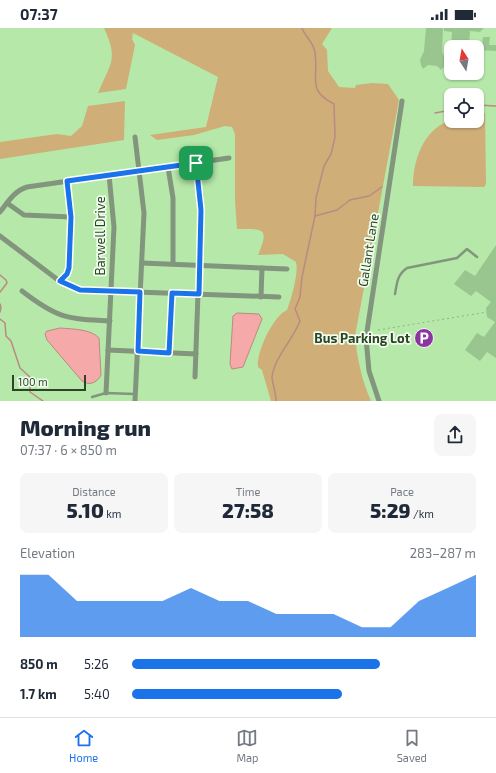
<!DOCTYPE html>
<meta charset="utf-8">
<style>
body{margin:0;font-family:"Exo 2",sans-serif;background:#f6f6f7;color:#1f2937;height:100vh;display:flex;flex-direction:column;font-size:15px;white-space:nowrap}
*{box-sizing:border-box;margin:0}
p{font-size:13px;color:#747a83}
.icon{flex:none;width:22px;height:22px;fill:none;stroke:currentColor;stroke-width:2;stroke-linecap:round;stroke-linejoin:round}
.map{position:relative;height:373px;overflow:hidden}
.sheet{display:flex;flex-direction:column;background:#fff;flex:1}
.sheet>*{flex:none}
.needle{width:26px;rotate:349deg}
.buttons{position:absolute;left:444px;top:12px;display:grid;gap:8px}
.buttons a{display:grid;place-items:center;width:40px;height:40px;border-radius:8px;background:#fff;box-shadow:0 1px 3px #0004;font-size:20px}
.scale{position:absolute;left:12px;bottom:10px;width:74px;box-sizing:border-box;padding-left:4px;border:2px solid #2e4329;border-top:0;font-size:11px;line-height:14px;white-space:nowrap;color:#2e4329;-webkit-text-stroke:3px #effeeb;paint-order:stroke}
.pin{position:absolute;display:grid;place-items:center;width:34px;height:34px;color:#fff;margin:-17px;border-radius:8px;box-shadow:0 2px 6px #0006}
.round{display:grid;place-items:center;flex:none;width:42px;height:42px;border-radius:8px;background:#f6f6f7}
.overview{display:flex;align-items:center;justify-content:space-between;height:68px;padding:0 20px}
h1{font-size:22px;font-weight:800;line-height:30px}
.metrics{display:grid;grid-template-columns:repeat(3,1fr);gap:6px;height:68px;padding:4px 20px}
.metrics div{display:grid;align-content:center;border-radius:8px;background:#f6f6f7;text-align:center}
.metrics b{font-size:20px;font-weight:800}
.metrics small{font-size:11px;font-weight:400}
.metrics p{font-size:11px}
.chart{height:112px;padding:8px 20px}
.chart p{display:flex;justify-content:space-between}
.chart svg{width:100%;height:72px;margin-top:4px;fill:#1a73e8;opacity:.7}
ul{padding:0 20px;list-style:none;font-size:13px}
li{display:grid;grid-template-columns:64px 48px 1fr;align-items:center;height:30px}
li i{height:10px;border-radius:5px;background:#1a73e8}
.status{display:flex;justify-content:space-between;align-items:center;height:28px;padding:0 20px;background:#fff;direction:ltr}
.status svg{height:11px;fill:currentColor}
.tab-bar{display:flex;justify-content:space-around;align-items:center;height:56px;border-top:1px solid #e0e1e3;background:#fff;font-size:11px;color:#747a83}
.tab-bar a{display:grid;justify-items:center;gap:2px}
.tab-bar .on{color:#1a73e8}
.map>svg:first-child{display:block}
.green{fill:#cfae77}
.water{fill:#f6a9a9;stroke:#ba8a83}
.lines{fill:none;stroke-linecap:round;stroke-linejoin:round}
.stream{stroke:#ba8a83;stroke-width:1.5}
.building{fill:#99c68e}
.path{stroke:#8db682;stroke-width:1;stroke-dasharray:2 3;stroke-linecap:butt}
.lane{stroke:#82957d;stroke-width:2.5}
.street{stroke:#82957d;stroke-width:5}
.route-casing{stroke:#fff;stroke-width:8}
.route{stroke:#1a73e8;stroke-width:5}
.labels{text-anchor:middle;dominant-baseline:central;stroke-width:3.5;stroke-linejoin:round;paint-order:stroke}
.street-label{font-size:13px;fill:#2e4329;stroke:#effeeb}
.poi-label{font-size:13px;font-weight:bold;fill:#2e4329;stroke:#effeeb;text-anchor:end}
</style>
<div class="status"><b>07:37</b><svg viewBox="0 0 49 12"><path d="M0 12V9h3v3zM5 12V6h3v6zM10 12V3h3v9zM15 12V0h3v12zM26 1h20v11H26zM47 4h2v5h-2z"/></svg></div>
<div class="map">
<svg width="496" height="373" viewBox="0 0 496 373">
<rect width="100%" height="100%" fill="#b6e8a9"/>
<!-- green -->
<g class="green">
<path d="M104,0H332L322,16L327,22L328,43L339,59L355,60L356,57L372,55L388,56L399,72L355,308C357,330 362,353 371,373H271L262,342L258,339C256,325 273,288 287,282C291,272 299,244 296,234L283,226L258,227C270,199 263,201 237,201L235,173V106L232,99L225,98L194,107L157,112L150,107L206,99L218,49L133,5L132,11L135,17L126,61L98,65C110,36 119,32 104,0Z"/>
<polygon points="125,73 124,112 0,131 0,114 57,106 71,108 82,98 88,78"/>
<path d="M485,85L486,156L484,159L413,158C413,133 423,102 449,93C455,91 469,93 477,93V86Z"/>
</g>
<!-- water -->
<g class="water">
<polygon points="237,285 259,286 262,291 243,339 232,341 230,336 233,288"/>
<path d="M60,300C72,301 91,301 99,310L101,347C97,355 89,358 82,353L47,312L45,306L47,303Z"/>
</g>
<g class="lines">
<!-- stream -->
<g class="stream">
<polyline points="477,77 496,78"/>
<polyline points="435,85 451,82"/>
<polyline points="315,188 337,182 350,172 369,168 382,159"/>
<polyline points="0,247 6,252 7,255 0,264"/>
<polyline points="0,276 1,279 0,284"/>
<polyline points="0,291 5,295 6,308 11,313 20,340 30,349 30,364 43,373"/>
<path d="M276,373C276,365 272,353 272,349C274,330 294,310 300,293L295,281L300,269L302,249L315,188L316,170L324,138L331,126L335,109L334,76C306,62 319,50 315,25C314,14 305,9 302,0"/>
</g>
</g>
<!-- building -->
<g class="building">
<polygon points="426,0 443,0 442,24 446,32 451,26 451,44 446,36 441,42 437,38 428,37 423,41 421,37 420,32 424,23"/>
<polygon points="444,0 484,0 480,4 470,3 469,19 451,19 452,4 444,3"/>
<polygon points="483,9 490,9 489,17 496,17 496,23 477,22 477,16 482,16"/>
<polygon points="496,217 496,330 487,324 480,333 465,322 477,305 484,309 495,294 487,289 486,280 491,274 476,263 471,268 454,256 465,242 475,248"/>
</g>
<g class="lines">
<!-- path -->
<polyline class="path" points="378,302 487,284"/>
<!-- lane -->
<g class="lane">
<path d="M395,266C397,255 397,247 407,240L457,230L467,221L477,229"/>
<polyline points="92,369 106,365 135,366"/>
</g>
<!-- street -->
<g class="street">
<polyline points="168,139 173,170 173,236"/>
<polyline points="7,175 24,187 71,189"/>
<path d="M0,184C8,174 14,163 27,159L229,130"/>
<polyline points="0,208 62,255 80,262 279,269"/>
<polyline points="142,235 287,241"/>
<polyline points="60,253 67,246 69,239 71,189 67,153"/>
<path d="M22,263C57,290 66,291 110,293"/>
<polyline points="261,269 262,240"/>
<polyline points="108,322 196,326"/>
<polyline points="169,325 171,265"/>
<polyline points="195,349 201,182 201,167 196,135"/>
<polyline points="106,365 114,199 109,147"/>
<polyline points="135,373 144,185 135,109"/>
<polyline points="379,373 369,343 366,310 402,73"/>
</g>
</g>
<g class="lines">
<!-- route casing -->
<g class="route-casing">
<polygon id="route" points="196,135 201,182 199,266 172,265 169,325 138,323 140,264 80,262 60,253 67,246 69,240 71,189 67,153"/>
</g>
<!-- route -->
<use href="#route" class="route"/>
</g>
<!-- icons -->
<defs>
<g id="parking-disc" transform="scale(1)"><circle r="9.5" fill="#8c35a1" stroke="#effeeb"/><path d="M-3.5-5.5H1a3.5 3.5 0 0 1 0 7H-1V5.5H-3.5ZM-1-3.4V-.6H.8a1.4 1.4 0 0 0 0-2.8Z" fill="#fff"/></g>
</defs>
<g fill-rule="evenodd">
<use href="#parking-disc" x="424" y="310"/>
</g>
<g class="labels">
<!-- street labels -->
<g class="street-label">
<text transform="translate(100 208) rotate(-90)">Barwell Drive</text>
<text transform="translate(368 222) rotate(-81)">Gallant Lane</text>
</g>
<!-- poi labels -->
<g class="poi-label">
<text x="410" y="310">Bus Parking Lot</text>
</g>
</g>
</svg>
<div class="buttons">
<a><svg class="needle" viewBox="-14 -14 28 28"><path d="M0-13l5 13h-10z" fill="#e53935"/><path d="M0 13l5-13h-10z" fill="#747a83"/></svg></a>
<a><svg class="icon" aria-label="locate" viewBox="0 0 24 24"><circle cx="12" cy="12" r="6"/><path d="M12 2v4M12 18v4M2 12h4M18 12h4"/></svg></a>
</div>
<div class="scale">100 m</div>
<div class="pin" style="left:196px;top:135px;background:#1e9e55"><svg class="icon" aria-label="arrive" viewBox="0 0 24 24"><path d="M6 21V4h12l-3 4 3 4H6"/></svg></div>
</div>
<section class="sheet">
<div class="overview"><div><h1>Morning run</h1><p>07:37 · 6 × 850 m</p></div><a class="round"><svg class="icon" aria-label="share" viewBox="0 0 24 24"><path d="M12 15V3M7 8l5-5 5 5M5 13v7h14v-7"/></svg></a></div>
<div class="metrics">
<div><p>Distance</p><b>5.10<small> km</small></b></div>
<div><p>Time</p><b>27:58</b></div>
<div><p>Pace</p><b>5:29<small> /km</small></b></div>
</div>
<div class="chart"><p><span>Elevation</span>283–287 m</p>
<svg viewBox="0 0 160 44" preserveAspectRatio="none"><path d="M0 44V6L10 6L20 22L30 22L40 22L50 22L60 14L70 22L80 22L90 30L100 30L110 30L120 38L130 38L140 22L150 14L160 6V44z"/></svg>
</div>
<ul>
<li><b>850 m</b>5:26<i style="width:72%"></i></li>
<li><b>1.7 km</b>5:40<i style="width:61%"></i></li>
</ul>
</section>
<nav class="tab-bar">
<a class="on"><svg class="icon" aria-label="home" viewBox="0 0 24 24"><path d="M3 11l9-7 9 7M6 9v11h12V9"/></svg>Home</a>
<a><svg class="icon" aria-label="map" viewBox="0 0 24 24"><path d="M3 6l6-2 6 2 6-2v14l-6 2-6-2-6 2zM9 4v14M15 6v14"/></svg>Map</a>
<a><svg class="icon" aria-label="saved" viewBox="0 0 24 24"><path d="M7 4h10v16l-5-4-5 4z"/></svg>Saved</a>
</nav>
